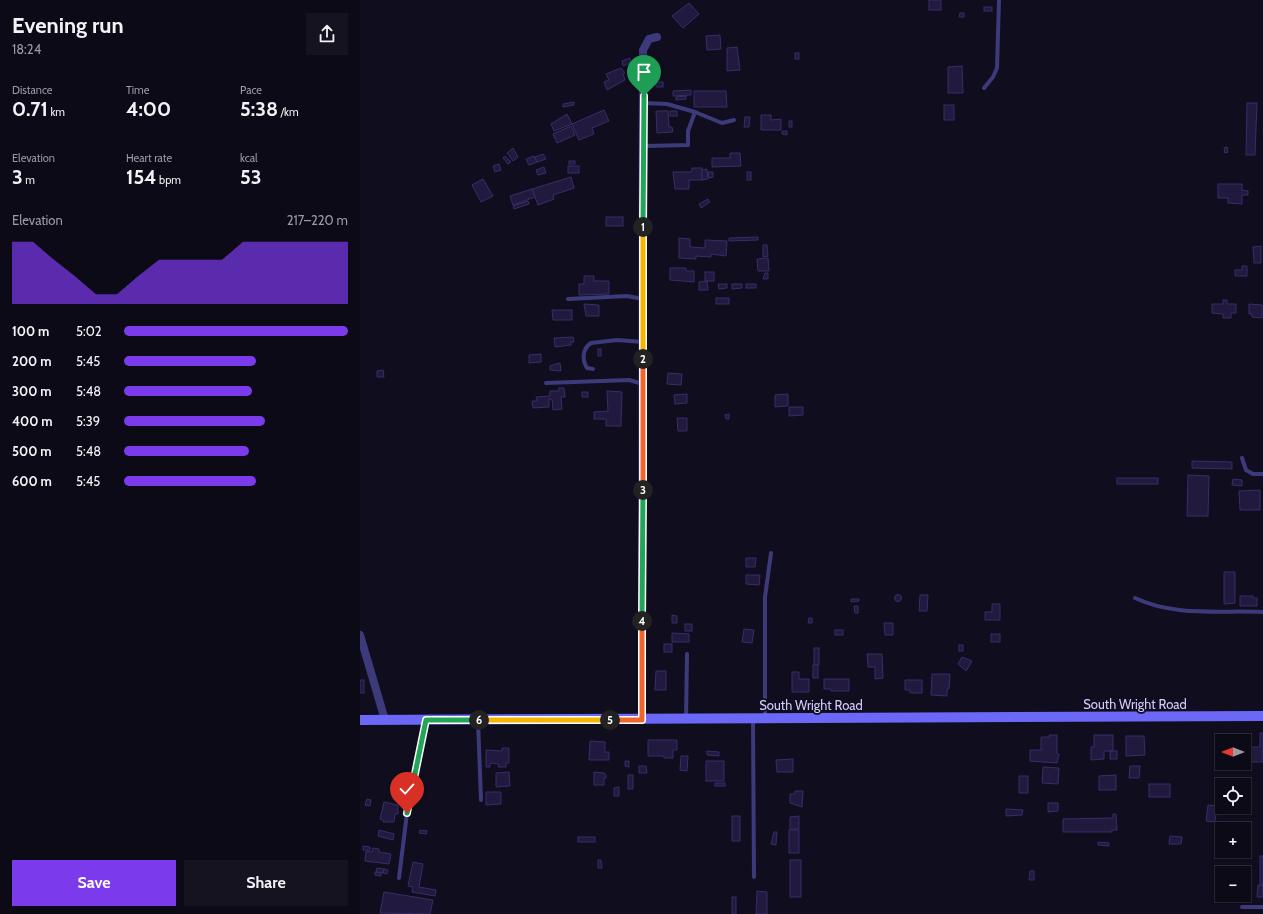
<!DOCTYPE html>
<meta charset="utf-8">
<style>
body{margin:0;font-family:Cabin,sans-serif;background:#15131f;color:#f1f3f6;height:100vh;display:flex;flex-direction:column;font-size:15px;white-space:nowrap}
*{box-sizing:border-box;margin:0}
p{font-size:13px;color:#9a9aa1}
.icon{flex:none;width:22px;height:22px;fill:none;stroke:currentColor;stroke-width:2;stroke-linecap:round;stroke-linejoin:round}
.map{position:relative;flex:1;overflow:hidden}
.details{display:flex;flex-direction:column;background:#0c0a16;width:360px}
.details>*{flex:none}
.needle{width:26px;rotate:270deg}
.fabs{position:absolute;left:855px;top:734px;display:grid;gap:8px}
.fabs a{display:grid;place-items:center;width:36px;height:36px;border-radius:0px;background:#0c0a16;box-shadow:0 1px 3px #0004,0 0 0 1px #2c2b35;font-size:20px}
.pin{position:absolute;display:grid;place-items:center;width:34px;height:34px;color:#fff;margin:-41px -17px;border-radius:50% 50% 50% 0;rotate:-45deg;box-shadow:0 0 4px #0007}
.pin .icon{rotate:45deg}
.km{position:absolute;width:20px;height:20px;margin:-10px;border-radius:50%;background:#222;color:#fff;font-size:11px;line-height:20px;text-align:center}
.round{display:grid;place-items:center;flex:none;width:42px;height:42px;border-radius:0px;background:#15131f}
.summary{display:flex;align-items:center;justify-content:space-between;height:68px;padding:0 12px}
h1{font-size:22px;font-weight:700;line-height:30px}
.figures{display:grid;grid-template-columns:repeat(3,1fr);gap:6px;height:68px;padding:4px 12px}
.figures div{display:grid;align-content:center}
.figures b{font-size:20px;font-weight:700}
.figures small{font-size:11px;font-weight:400}
.figures p{font-size:11px}
.chart{height:112px;padding:8px 12px}
.chart p{display:flex;justify-content:space-between}
.chart svg{width:100%;height:72px;margin-top:4px;fill:#7c3aed;opacity:.7}
.primary-button{display:flex;gap:8px;margin-top:auto;padding:8px 12px}
.primary-button a{flex:1;height:46px;border-radius:0px;background:#7c3aed;color:#fff;font-size:16px;font-weight:700;line-height:46px;text-align:center}
.primary-button a+a{background:#15131f;color:#f1f3f6}
ul{padding:0 12px;list-style:none;font-size:13px}
li{display:grid;grid-template-columns:64px 48px 1fr;align-items:center;height:30px}
li i{height:10px;border-radius:5px;background:#7c3aed}
main{display:flex;flex:1;min-height:0}
.map>svg:first-child{display:block}
.building{fill:#211a3e;stroke:#392d69}
.lines{fill:none;stroke-linecap:round;stroke-linejoin:round}
.lane{stroke:#3c3a7b;stroke-width:4}
.street{stroke:#3c3a7b;stroke-width:8}
.secondary{stroke:#6b68f8;stroke-width:10}
.split-1-casing{stroke:#fff;stroke-width:8}
.split-2-casing{stroke:#fff;stroke-width:8}
.split-3-casing{stroke:#fff;stroke-width:8}
.split-4-casing{stroke:#fff;stroke-width:8}
.split-5-casing{stroke:#fff;stroke-width:8}
.split-6-casing{stroke:#fff;stroke-width:8}
.split-7-casing{stroke:#fff;stroke-width:8}
.split-1{stroke:#22a559;stroke-width:5}
.split-2{stroke:#f5b400;stroke-width:5}
.split-3{stroke:#f0652b;stroke-width:5}
.split-4{stroke:#22a559;stroke-width:5}
.split-5{stroke:#f0652b;stroke-width:5}
.split-6{stroke:#f5b400;stroke-width:5}
.split-7{stroke:#22a559;stroke-width:5}
.labels{text-anchor:middle;dominant-baseline:central;stroke-width:3.5;stroke-linejoin:round;paint-order:stroke}
.street-label{font-size:13px;fill:#d2ccfd;stroke:#100d1e}
</style>
<main>
<section class="details">
<div class="summary"><div><h1>Evening run</h1><p>18:24</p></div><a class="round"><svg class="icon" aria-label="share" viewBox="0 0 24 24"><path d="M12 15V3M7 8l5-5 5 5M5 13v7h14v-7"/></svg></a></div>
<div class="figures">
<div><p>Distance</p><b>0.71<small> km</small></b></div>
<div><p>Time</p><b>4:00</b></div>
<div><p>Pace</p><b>5:38<small> /km</small></b></div>
</div>
<div class="figures">
<div><p>Elevation</p><b>3<small> m</small></b></div>
<div><p>Heart rate</p><b>154<small> bpm</small></b></div>
<div><p>kcal</p><b>53</b></div>
</div>
<div class="chart"><p><span>Elevation</span>217–220 m</p>
<svg viewBox="0 0 160 44" preserveAspectRatio="none"><path d="M0 44V6L10 6L20 17L30 27L40 38L50 38L60 27L70 17L80 17L90 17L100 17L110 6L120 6L130 6L140 6L150 6L160 6V44z"/></svg>
</div>
<ul>
<li><b>100 m</b>5:02<i style="width:100%"></i></li>
<li><b>200 m</b>5:45<i style="width:59%"></i></li>
<li><b>300 m</b>5:48<i style="width:57%"></i></li>
<li><b>400 m</b>5:39<i style="width:63%"></i></li>
<li><b>500 m</b>5:48<i style="width:56%"></i></li>
<li><b>600 m</b>5:45<i style="width:59%"></i></li>
</ul>
<div class="primary-button"><a>Save</a><a>Share</a></div>
</section>
<div class="map">
<svg width="903" height="914" viewBox="0 0 903 914">
<rect width="100%" height="100%" fill="#100d1e"/>
<!-- building -->
<g class="building">
<rect x="569" y="0" width="12" height="10"/>
<polygon points="329,3 339,14 323,28 312,16"/>
<rect x="624" y="7" width="8" height="4"/>
<polygon points="600,13 604,13 604,17 599,17"/>
<polygon points="360,35 361,49 347,50 346,36"/>
<polygon points="377,47 380,70 367,71 367,48"/>
<rect x="435" y="53" width="4" height="6"/>
<polygon points="270,58 271,63 263,66 262,61"/>
<polygon points="602,66 603,93 588,93 588,67"/>
<polygon points="261,68 265,73 263,74 265,80 247,90 244,82 249,80 246,74"/>
<rect x="296" y="82" width="7" height="5"/>
<polygon points="331,90 331,95 313,96 313,91"/>
<polygon points="334,91 366,91 367,107 334,107"/>
<polygon points="326,96 326,99 316,100 316,97"/>
<polygon points="214,102 214,105 203,107 203,104"/>
<polygon points="887,103 897,103 895,155 886,155"/>
<rect x="584" y="105" width="10" height="15"/>
<polygon points="244,110 249,121 232,128 234,134 219,140 212,124"/>
<polygon points="296,111 308,111 309,127 312,127 313,132 297,133"/>
<rect x="310" y="111" width="7" height="5"/>
<polygon points="207,114 212,124 194,131 191,124"/>
<polygon points="401,115 411,115 411,120 421,119 421,130 401,130"/>
<polygon points="385,117 390,117 389,127 384,127"/>
<rect x="429" y="121" width="3" height="6"/>
<polygon points="211,126 215,135 197,143 193,134"/>
<polygon points="422,131 427,131 427,135 422,134"/>
<polygon points="867,147 868,152 865,153 864,148"/>
<polygon points="153,148 158,157 153,161 147,153"/>
<polygon points="370,153 380,153 381,166 352,167 352,158 370,158"/>
<polygon points="183,154 186,159 177,162 175,157"/>
<polygon points="145,156 151,162 148,164 143,158"/>
<polygon points="174,156 177,162 169,165 166,159"/>
<rect x="209" y="161" width="6" height="3"/>
<polygon points="139,164 141,170 135,172 133,166"/>
<rect x="208" y="166" width="11" height="7"/>
<polygon points="184,167 186,173 178,175 176,170"/>
<polygon points="332,168 342,168 342,180 329,180 329,189 315,189 313,172 331,172"/>
<polygon points="347,169 348,179 342,180 342,170"/>
<polygon points="348,172 353,172 353,177 349,178"/>
<rect x="387" y="172" width="4" height="8"/>
<polygon points="211,177 214,188 193,195 194,199 178,205 172,189"/>
<polygon points="123,179 133,196 121,202 112,185"/>
<polygon points="858,184 882,184 882,190 888,191 888,195 882,195 882,204 868,203 868,198 858,198"/>
<polygon points="172,189 175,197 153,205 150,196"/>
<polygon points="348,199 350,202 341,208 339,204"/>
<polygon points="168,201 169,204 154,209 153,206"/>
<rect x="246" y="217" width="17" height="9"/>
<polygon points="398,237 398,240 369,241 369,238"/>
<polygon points="319,238 330,239 330,247 345,248 345,240 367,241 366,256 351,254 351,257 336,256 336,259 319,258"/>
<polygon points="403,245 407,245 408,256 403,257"/>
<polygon points="901,246 901,263 894,263 893,247"/>
<polygon points="408,258 409,271 398,271 397,259"/>
<polygon points="882,266 887,266 887,276 875,276 875,270 882,270"/>
<polygon points="310,268 326,268 326,271 334,271 334,282 310,280"/>
<rect x="345" y="272" width="9" height="9"/>
<polygon points="405,273 408,273 408,279 403,279"/>
<polygon points="224,276 234,276 234,281 249,281 249,294 219,295 219,284 224,284"/>
<polygon points="347,281 348,290 339,290 339,282"/>
<polygon points="358,284 367,284 367,288 359,289"/>
<polygon points="372,284 382,284 382,288 372,289"/>
<rect x="386" y="284" width="10" height="4"/>
<rect x="356" y="298" width="13" height="6"/>
<polygon points="863,300 867,300 867,304 876,304 876,313 871,313 871,318 863,318 863,314 852,313 852,304 863,304"/>
<polygon points="224,304 239,305 239,316 226,316"/>
<polygon points="889,304 902,305 902,318 892,317 892,314 889,314"/>
<polygon points="192,310 212,310 212,320 193,320"/>
<polygon points="213,337 214,342 211,342 211,345 195,347 194,338"/>
<rect x="238" y="349" width="3" height="7"/>
<polygon points="181,354 181,362 169,363 169,355"/>
<polygon points="200,363 201,371 190,370 190,366"/>
<polygon points="23,370 24,377 17,377 17,371"/>
<polygon points="308,373 322,374 321,385 307,384"/>
<polygon points="199,388 204,388 205,397 201,397 202,409 193,410 192,399 189,399 189,407 173,408 172,401 177,401 176,397 190,396 190,391 199,391"/>
<polygon points="247,391 262,392 261,426 246,426 246,419 234,419 234,412 248,411"/>
<rect x="222" y="392" width="6" height="5"/>
<polygon points="327,394 327,403 315,404 314,395"/>
<polygon points="428,394 428,406 415,407 415,395"/>
<polygon points="429,407 443,407 443,415 429,416"/>
<polygon points="369,414 369,419 366,419 365,415"/>
<polygon points="317,418 327,418 327,431 318,431"/>
<polygon points="832,461 872,462 872,469 832,468"/>
<polygon points="828,475 849,476 848,516 827,516"/>
<rect x="757" y="478" width="41" height="6"/>
<polygon points="873,479 882,480 882,486 872,485"/>
<polygon points="900,490 900,510 880,510 879,491"/>
<polygon points="386,558 396,558 395,567 386,567"/>
<polygon points="864,572 875,572 875,603 864,604"/>
<polygon points="386,575 400,575 399,585 386,584"/>
<circle cx="538" cy="598" r="3.5"/>
<polygon points="560,595 568,595 567,611 559,611"/>
<polygon points="880,596 893,596 893,598 897,598 897,606 880,606"/>
<polygon points="491,599 499,599 499,601 491,602"/>
<polygon points="632,604 640,604 640,620 625,620 625,612 632,612"/>
<polygon points="494,606 498,606 498,613 495,613"/>
<polygon points="312,615 317,616 317,623 312,623"/>
<polygon points="449,618 452,618 452,623 448,623"/>
<polygon points="524,623 533,623 533,635 525,635"/>
<rect x="325" y="624" width="7" height="7"/>
<polygon points="384,629 394,630 392,643 382,642"/>
<rect x="475" y="630" width="8" height="5"/>
<polygon points="312,633 329,634 329,642 312,642"/>
<rect x="631" y="634" width="9" height="8"/>
<rect x="304" y="644" width="8" height="8"/>
<rect x="599" y="645" width="4" height="6"/>
<rect x="454" y="648" width="5" height="17"/>
<polygon points="507,654 522,654 523,678 515,679 515,667 508,667"/>
<polygon points="602,657 612,661 606,671 598,664"/>
<rect x="453" y="665" width="5" height="13"/>
<polygon points="296,671 306,671 306,690 295,690"/>
<polygon points="432,672 439,672 439,679 449,679 449,692 432,692"/>
<polygon points="572,674 590,674 589,689 587,689 587,696 571,695"/>
<polygon points="464,679 489,679 489,691 471,691 471,689 464,689"/>
<rect x="0" y="680" width="4" height="13"/>
<polygon points="545,680 562,680 562,693 550,693 550,690 545,690"/>
<polygon points="900,733 903,733 903,762 886,762 886,747 900,747"/>
<polygon points="689,735 697,735 697,754 699,754 697,763 670,761 670,750 681,750 681,737 690,737"/>
<polygon points="734,735 753,735 753,751 744,751 744,759 731,760 731,747 734,747"/>
<polygon points="766,736 784,736 785,755 766,756"/>
<polygon points="288,740 317,740 317,750 313,750 313,758 304,758 304,756 288,756"/>
<polygon points="230,741 245,742 245,752 249,752 249,760 229,760"/>
<polygon points="142,748 149,748 149,763 146,763 146,767 138,767 139,764 130,763 130,767 126,767 126,750 142,751"/>
<polygon points="347,751 359,752 359,756 347,755"/>
<rect x="750" y="751" width="7" height="8"/>
<polygon points="321,756 328,756 327,771 320,770"/>
<polygon points="433,759 433,772 417,772 416,760"/>
<polygon points="265,761 269,761 269,767 265,766"/>
<rect x="346" y="761" width="18" height="20"/>
<polygon points="279,766 286,766 287,773 279,773"/>
<polygon points="770,766 780,766 779,778 769,778"/>
<polygon points="683,767 699,768 698,784 682,783"/>
<polygon points="149,772 150,786 136,787 136,773"/>
<polygon points="234,772 244,773 246,775 246,778 244,778 244,785 234,785"/>
<rect x="268" y="775" width="5" height="14"/>
<polygon points="756,775 756,790 739,790 739,776"/>
<rect x="659" y="776" width="9" height="17"/>
<rect x="355" y="783" width="10" height="3"/>
<rect x="789" y="784" width="21" height="13"/>
<polygon points="259,787 259,796 254,796 254,788"/>
<polygon points="435,791 443,791 442,807 430,803 430,794 435,794"/>
<polygon points="126,792 141,792 141,804 126,805"/>
<polygon points="7,799 11,800 10,806 5,805"/>
<polygon points="24,802 38,805 38,814 35,814 34,822 23,822 23,820 20,819"/>
<polygon points="688,803 698,803 698,811 688,812"/>
<polygon points="848,805 857,806 855,822 846,821"/>
<polygon points="646,809 663,810 662,815 646,816"/>
<polygon points="753,814 756,814 757,830 752,830 752,832 703,832 703,819 753,818"/>
<rect x="372" y="816" width="8" height="25"/>
<polygon points="439,816 439,829 430,829 430,817"/>
<polygon points="19,830 34,834 33,840 18,836"/>
<polygon points="60,830 67,831 66,834 59,833"/>
<rect x="429" y="830" width="10" height="23"/>
<polygon points="414,832 417,832 416,845 411,844"/>
<polygon points="810,836 822,837 821,844 809,844"/>
<rect x="218" y="837" width="17" height="5"/>
<polygon points="738,842 749,843 749,846 738,845"/>
<polygon points="3,846 10,847 10,850 3,850"/>
<polygon points="13,848 19,849 19,852 31,854 29,864 5,861 6,851 12,852"/>
<rect x="900" y="856" width="3" height="29"/>
<polygon points="238,860 241,860 242,868 238,868"/>
<rect x="430" y="860" width="11" height="37"/>
<polygon points="53,862 63,864 59,887 76,890 75,896 52,892 53,887 48,886"/>
<polygon points="17,868 24,869 23,873 16,872"/>
<polygon points="24,869 28,870 27,874 23,873"/>
<polygon points="670,871 674,871 674,880 669,880"/>
<polygon points="15,872 21,873 21,876 15,875"/>
<polygon points="898,885 903,886 903,897 897,897"/>
<polygon points="397,891 407,892 407,914 396,914"/>
<polygon points="24,892 73,900 70,914 20,913"/>
<rect x="372" y="897" width="4" height="17"/>
</g>
<g class="lines">
<!-- lane -->
<g class="lane">
<polyline points="624,88 633,77 637,68 639,0"/>
<polyline points="284,103 307,104 335,112"/>
<polyline points="284,146 328,145 328,131 335,112 362,123 374,120"/>
<polyline points="208,299 267,296 283,299"/>
<path d="M233,369L227,368C222,360 222,349 231,343L257,340L283,342"/>
<polyline points="186,383 269,380 283,384"/>
<polyline points="882,458 886,470 893,474 903,474"/>
<path d="M775,598C815,617 860,610 903,612"/>
<polyline points="405,718 405,597 411,553"/>
<polyline points="326,719 327,654"/>
<polyline points="393,719 394,877"/>
<polyline points="118,720 121,800"/>
<polyline points="39,878 47,813 66,721"/>
<polyline points="882,907 903,907"/>
</g>
<!-- street -->
<g class="street">
<polyline points="0,635 25,720"/>
<polyline points="282,719 283,50 289,39 297,37"/>
</g>
<!-- secondary -->
<polyline class="secondary" points="0,720 903,716"/>
</g>
<g class="lines">
<!-- split-1 casing -->
<g class="split-1-casing">
<polyline id="split-1" points="283,227 284,96"/>
</g>
<!-- split-2 casing -->
<g class="split-2-casing">
<polyline id="split-2" points="283,359 283,227"/>
</g>
<!-- split-3 casing -->
<g class="split-3-casing">
<polyline id="split-3" points="283,490 283,359"/>
</g>
<!-- split-4 casing -->
<g class="split-4-casing">
<polyline id="split-4" points="282,621 283,490"/>
</g>
<!-- split-5 casing -->
<g class="split-5-casing">
<polyline id="split-5" points="250,720 282,720 282,621"/>
</g>
<!-- split-6 casing -->
<g class="split-6-casing">
<polyline id="split-6" points="119,720 250,720"/>
</g>
<!-- split-7 casing -->
<g class="split-7-casing">
<polyline id="split-7" points="47,813 66,720 119,720"/>
</g>
<!-- split-1 -->
<use href="#split-1" class="split-1"/>
<!-- split-2 -->
<use href="#split-2" class="split-2"/>
<!-- split-3 -->
<use href="#split-3" class="split-3"/>
<!-- split-4 -->
<use href="#split-4" class="split-4"/>
<!-- split-5 -->
<use href="#split-5" class="split-5"/>
<!-- split-6 -->
<use href="#split-6" class="split-6"/>
<!-- split-7 -->
<use href="#split-7" class="split-7"/>
</g>
<g class="labels">
<!-- street labels -->
<g class="street-label">
<text x="775" y="704">South Wright Road</text>
<text x="451" y="705">South Wright Road</text>
</g>
</g>
</svg>
<div class="fabs">
<a><svg class="needle" viewBox="-14 -14 28 28"><path d="M0-13l5 13h-10z" fill="#e53935"/><path d="M0 13l5-13h-10z" fill="#9a9aa1"/></svg></a>
<a><svg class="icon" aria-label="locate" viewBox="0 0 24 24"><circle cx="12" cy="12" r="6"/><path d="M12 2v4M12 18v4M2 12h4M18 12h4"/></svg></a>
<a>+</a>
<a>−</a>
</div>
<div class="pin" style="left:284px;top:96px;background:#1e9e55"><svg class="icon" aria-label="arrive" viewBox="0 0 24 24"><path d="M6 21V4h12l-3 4 3 4H6"/></svg></div>
<div class="pin" style="left:47px;top:813px;background:#d93025"><svg class="icon" aria-label="check" viewBox="0 0 24 24"><path d="M5 12l5 5 9-10"/></svg></div>
<b class="km" style="left:283px;top:227px">1</b>
<b class="km" style="left:283px;top:359px">2</b>
<b class="km" style="left:283px;top:490px">3</b>
<b class="km" style="left:282px;top:621px">4</b>
<b class="km" style="left:250px;top:720px">5</b>
<b class="km" style="left:119px;top:720px">6</b>
</div>
</main>
